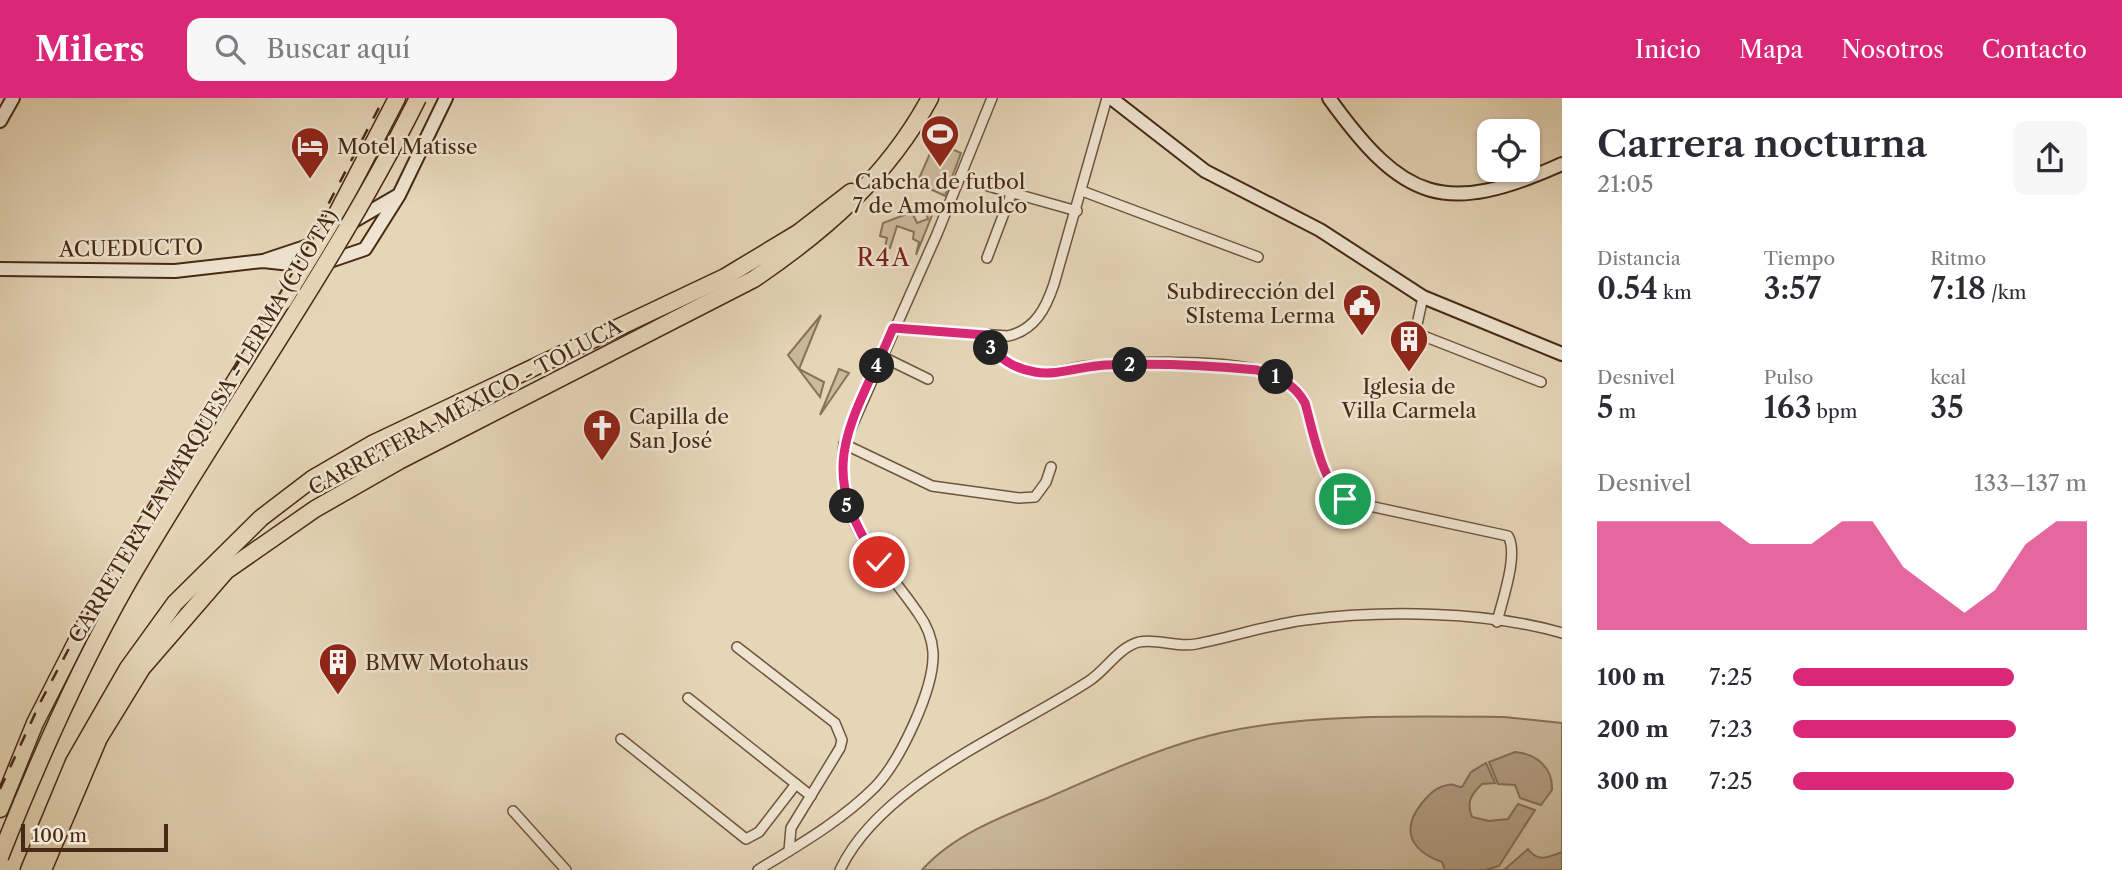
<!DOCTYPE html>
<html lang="es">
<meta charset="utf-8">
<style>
body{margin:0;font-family:"Libre Caslon Text",serif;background:#f7f7f7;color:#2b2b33;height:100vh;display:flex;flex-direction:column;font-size:26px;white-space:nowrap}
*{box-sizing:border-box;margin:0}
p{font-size:23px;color:#7c7c81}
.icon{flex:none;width:38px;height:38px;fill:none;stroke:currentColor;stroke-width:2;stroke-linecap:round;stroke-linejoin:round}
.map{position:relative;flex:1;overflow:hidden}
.sheet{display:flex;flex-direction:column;background:#fff;width:560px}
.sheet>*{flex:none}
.fabs{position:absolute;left:1477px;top:21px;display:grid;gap:14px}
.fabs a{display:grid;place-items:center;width:63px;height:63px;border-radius:14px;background:#fff;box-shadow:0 2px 5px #0004;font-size:35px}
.scale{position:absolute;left:21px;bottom:18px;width:147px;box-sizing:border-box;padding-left:7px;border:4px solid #472a14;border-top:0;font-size:19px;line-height:24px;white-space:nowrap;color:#472a14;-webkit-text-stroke:5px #efe4d1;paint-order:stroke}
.pin{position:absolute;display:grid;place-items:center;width:60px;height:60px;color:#fff;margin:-30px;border:4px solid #fff;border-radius:50%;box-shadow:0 2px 7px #0007}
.km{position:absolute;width:35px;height:35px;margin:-18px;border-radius:50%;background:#222;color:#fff;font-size:19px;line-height:35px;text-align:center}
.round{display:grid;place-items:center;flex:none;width:74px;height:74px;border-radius:14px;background:#f7f7f7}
.head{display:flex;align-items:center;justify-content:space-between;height:119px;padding:0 35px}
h1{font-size:38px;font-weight:600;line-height:52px}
.stats{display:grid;grid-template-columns:repeat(3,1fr);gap:10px;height:119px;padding:7px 35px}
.stats div{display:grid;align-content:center}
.stats b{font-size:30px;font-weight:600}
.stats small{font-size:19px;font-weight:400}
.stats p{font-size:19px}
.chart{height:196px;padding:14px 35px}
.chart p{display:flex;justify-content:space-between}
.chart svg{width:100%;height:126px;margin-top:7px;fill:#db2777;opacity:.7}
ul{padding:0 35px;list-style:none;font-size:23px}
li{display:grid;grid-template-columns:112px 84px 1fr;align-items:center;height:52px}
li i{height:18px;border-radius:9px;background:#db2777}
header{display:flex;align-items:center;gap:42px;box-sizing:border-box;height:98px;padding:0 35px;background:#db2777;color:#fff}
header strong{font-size:33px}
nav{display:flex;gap:38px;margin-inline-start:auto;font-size:24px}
.search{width:490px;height:63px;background:#f7f7f7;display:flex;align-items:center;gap:18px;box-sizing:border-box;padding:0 24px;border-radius:14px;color:#7c7c81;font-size:26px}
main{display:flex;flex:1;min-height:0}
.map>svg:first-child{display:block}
.green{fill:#cbb99c;stroke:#897258;stroke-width:2}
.water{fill:#b09c80;stroke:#866e55;stroke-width:2}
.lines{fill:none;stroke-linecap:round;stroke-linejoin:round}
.street-casing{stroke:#6f553d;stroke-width:12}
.secondary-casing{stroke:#472a14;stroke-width:16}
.highway-casing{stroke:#472a14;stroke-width:19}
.street{stroke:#efe4d1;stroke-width:9}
.secondary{stroke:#efe4d1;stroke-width:12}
.highway{stroke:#e6d6b8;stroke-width:16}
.rail{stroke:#472a14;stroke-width:2.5;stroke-dasharray:12 12;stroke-linecap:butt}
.primary-bridge-casing{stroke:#472a14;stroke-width:18;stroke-linecap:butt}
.highway-bridge-casing{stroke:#472a14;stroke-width:19;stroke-linecap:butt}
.primary-bridge{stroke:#e6d6b8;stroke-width:14}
.highway-bridge{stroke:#e6d6b8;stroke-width:16}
.route-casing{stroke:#fff;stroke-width:14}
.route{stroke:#db2777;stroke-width:9}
.labels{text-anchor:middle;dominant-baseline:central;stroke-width:5;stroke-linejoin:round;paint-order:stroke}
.poi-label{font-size:21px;fill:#472a14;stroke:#efe4d1;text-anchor:start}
.street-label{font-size:21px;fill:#472a14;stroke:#efe4d1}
.quarter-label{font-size:24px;letter-spacing:2px;fill:#7a1f14;stroke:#efe4d1}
</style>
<header>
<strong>Milers</strong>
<div class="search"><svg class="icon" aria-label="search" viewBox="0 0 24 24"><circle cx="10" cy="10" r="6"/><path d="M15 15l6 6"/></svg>Buscar aquí</div>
<nav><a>Inicio</a><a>Mapa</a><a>Nosotros</a><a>Contacto</a></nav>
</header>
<main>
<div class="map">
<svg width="1562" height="772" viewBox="0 0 1562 772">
<rect width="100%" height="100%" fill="#e6d6b8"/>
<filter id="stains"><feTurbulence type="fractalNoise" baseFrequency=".00286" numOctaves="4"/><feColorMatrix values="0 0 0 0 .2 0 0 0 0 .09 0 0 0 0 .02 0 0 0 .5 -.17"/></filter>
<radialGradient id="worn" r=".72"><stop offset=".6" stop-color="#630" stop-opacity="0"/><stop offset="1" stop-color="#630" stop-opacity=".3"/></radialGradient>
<!-- green -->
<g class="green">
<polygon points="935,44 961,55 945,98 917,85"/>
<polygon points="937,105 916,157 919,144 913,141 914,134 897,128 890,150 885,149 887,140 880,138 883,125 912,114 917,125 928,121 925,111"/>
<polygon points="821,217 799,271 824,284 820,299 788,257"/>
<polygon points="839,271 849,275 820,317"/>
<path d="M1504,619L1562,625V772H922C953,737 1003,718 1045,701C1095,679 1156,651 1208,638C1295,615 1414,618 1504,619Z"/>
</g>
<!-- water -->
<g class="water">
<path d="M1515,654C1536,656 1553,669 1552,692L1541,707L1520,700L1515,687L1498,686L1489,664Z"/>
<path d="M1486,665L1495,685L1482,686C1471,696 1466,705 1472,719L1489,723L1508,721L1518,706L1535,712L1499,768L1485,772H1445L1442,764C1411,753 1400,732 1422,705C1428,698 1435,690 1444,688C1455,684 1454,689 1462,689L1471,674Z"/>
<path d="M1528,751C1537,764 1548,760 1562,754V772H1504Z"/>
</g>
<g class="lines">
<!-- street casing -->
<g class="street-casing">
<g id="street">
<polyline points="988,88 1077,113"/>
<polyline points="1082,93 1258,159"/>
<polyline points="987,160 1012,94"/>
<polyline points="1423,199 1416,231 1421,237 1541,284"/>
<path d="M893,230L1008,238C1035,232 1046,210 1054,186L1107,0"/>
<path d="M986,237C994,259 1011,270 1034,274C1051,277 1070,270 1087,268C1133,264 1214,261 1259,272C1279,277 1295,287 1305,305C1315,336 1319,389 1351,404L1508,438C1519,456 1502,503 1497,524"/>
<polyline points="881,258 928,281"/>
<polyline points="844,346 932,388 1019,400 1035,399 1046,384 1051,369"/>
<polyline points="737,549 835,625 842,642 840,650 791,730 789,753"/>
<polyline points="688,600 811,698"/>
<polyline points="621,641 746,741 759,734 796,686"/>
<polyline points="513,713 566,772"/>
<path d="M758,772C799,747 841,723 875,689C900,663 935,590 933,554C932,540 926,526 918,515C877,455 834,427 844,346L937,136L992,0"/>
<path d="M840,772C881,685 1011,634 1089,583C1106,572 1119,549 1139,544C1157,540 1177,550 1196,546C1232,539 1268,527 1305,522C1382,512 1487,513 1562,535"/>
</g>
</g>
<!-- secondary casing -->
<g class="secondary-casing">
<g id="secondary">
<polyline points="1111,0 1205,73 1320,132 1423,199 1562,256"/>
<path d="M1329,0C1403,103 1444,119 1562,66"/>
<polyline points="0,23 13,0"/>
<polyline points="266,162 314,146 397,98"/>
<polyline points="0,171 175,173 263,163 300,167 324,165 365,151 399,97 446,0"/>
</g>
</g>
<!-- highway casing -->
<g class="highway-casing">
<g id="highway">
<polyline points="333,123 397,0"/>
<polyline points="0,711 35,625 88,521 284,204"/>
<polyline points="29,772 74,664 128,570 175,505 261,420 312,381 374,345 725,179 798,135 851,94"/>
<path d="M43,772L99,640L142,570L226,473L315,411L399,363L754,181C826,132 888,78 930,0"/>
</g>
</g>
<!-- street -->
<use href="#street" class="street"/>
<!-- secondary -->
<use href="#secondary" class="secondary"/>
<!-- highway -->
<use href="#highway" class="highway"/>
<!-- rail -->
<polyline class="rail" points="0,691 41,603 99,494 289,181 384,0"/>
<!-- primary-bridge casing -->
<g class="primary-bridge-casing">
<polyline id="primary-bridge" points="284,204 333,123"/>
</g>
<!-- highway-bridge casing -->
<g class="highway-bridge-casing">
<path id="highway-bridge" d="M0,759C37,665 77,574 127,486C222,322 334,169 418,0"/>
</g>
<!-- primary-bridge -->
<use href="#primary-bridge" class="primary-bridge"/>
<!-- highway-bridge -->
<use href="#highway-bridge" class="highway-bridge"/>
</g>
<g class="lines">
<!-- route casing -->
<g class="route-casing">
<path id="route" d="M879,464C811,367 853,326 893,230L986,237C994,259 1012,270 1035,274C1057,278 1082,268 1105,267C1155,265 1206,267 1257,272C1278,279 1294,285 1305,305C1313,332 1322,386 1345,401"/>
</g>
<!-- route -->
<use href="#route" class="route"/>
</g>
<!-- icons -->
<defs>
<g id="stadium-pin" transform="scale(2.0125)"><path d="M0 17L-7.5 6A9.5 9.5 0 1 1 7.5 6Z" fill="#8f2418" stroke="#efe4d1"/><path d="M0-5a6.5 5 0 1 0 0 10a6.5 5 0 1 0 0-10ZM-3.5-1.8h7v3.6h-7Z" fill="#fff"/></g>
<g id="hotel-pin" transform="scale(2.0125)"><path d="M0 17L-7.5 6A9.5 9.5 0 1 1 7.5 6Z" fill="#8f2418" stroke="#efe4d1"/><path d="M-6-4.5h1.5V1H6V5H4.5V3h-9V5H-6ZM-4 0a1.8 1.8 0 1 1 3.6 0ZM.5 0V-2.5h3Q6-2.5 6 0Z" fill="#fff"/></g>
<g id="civic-pin" transform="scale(2.0125)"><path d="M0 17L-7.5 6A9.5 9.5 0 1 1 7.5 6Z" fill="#8f2418" stroke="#efe4d1"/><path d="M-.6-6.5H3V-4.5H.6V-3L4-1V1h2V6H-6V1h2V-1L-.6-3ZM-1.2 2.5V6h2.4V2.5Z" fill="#fff"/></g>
<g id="building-pin" transform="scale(2.0125)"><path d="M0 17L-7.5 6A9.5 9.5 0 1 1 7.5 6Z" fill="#8f2418" stroke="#efe4d1"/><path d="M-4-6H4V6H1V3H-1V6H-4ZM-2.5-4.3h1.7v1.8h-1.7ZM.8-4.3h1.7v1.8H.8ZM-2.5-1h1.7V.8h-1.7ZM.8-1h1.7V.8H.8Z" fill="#fff"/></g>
<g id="church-pin" transform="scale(2.0125)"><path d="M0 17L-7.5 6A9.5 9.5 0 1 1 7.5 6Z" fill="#8f2418" stroke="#efe4d1"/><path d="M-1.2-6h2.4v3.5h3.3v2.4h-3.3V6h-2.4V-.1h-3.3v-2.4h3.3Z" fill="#fff"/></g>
</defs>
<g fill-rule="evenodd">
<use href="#stadium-pin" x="940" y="36"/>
<use href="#hotel-pin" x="310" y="48"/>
<use href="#civic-pin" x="1362" y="205"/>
<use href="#building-pin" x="1409" y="241"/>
<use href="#church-pin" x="602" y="330"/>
<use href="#building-pin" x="338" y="564"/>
</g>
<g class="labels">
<!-- poi labels -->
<g class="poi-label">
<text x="337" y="48">Motel Matisse</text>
<text x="940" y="83" text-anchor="middle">Cabcha de futbol<tspan x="940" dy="24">7 de Amomolulco</tspan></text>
<text x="1335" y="193" text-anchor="end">Subdirección del<tspan x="1335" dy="24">SIstema Lerma</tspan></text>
<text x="1409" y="288" text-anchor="middle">Iglesia de<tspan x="1409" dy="24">Villa Carmela</tspan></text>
<text x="629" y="318">Capilla de<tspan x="629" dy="24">San José</tspan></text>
<text x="365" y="564">BMW Motohaus</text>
</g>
<!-- street labels -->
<g class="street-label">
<text transform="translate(131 150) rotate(-1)">ACUEDUCTO</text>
<text transform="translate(465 309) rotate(-28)">CARRETERA MÉXICO - TOLUCA</text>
<text transform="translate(203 328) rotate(-59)">CARRETERA LA MARQUESA - LERMA (CUOTA)</text>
</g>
<!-- quarter labels -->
<g class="quarter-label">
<text x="884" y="159">R4A</text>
</g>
</g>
<rect width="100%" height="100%" filter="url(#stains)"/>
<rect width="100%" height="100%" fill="url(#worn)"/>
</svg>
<div class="fabs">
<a><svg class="icon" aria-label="locate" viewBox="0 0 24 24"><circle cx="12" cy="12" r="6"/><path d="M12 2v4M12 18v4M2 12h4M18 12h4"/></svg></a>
</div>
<div class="scale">100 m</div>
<div class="pin" style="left:1345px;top:401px;background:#1e9e55"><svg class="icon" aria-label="arrive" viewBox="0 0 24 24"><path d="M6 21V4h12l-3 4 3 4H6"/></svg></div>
<div class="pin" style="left:879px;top:464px;background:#d93025"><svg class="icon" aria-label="check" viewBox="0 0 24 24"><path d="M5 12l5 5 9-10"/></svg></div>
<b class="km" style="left:1276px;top:279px">1</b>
<b class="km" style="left:1130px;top:267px">2</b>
<b class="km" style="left:991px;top:250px">3</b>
<b class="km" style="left:877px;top:268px">4</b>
<b class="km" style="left:847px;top:408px">5</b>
</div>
<section class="sheet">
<div class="head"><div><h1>Carrera nocturna</h1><p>21:05</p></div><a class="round"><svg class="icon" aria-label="share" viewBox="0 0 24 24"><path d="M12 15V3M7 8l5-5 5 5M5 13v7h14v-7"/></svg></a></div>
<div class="stats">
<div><p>Distancia</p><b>0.54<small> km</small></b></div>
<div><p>Tiempo</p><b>3:57</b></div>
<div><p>Ritmo</p><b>7:18<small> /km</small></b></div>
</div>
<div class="stats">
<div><p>Desnivel</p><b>5<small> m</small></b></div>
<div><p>Pulso</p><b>163<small> bpm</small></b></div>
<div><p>kcal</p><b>35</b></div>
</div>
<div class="chart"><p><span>Desnivel</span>133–137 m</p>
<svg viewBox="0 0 160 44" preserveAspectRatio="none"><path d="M0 44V6L10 6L20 6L30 6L40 6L50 14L60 14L70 14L80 6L90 6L100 22L110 30L120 38L130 30L140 14L150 6L160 6V44z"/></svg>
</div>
<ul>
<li><b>100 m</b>7:25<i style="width:75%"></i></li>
<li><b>200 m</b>7:23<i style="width:76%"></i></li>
<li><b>300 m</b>7:25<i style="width:75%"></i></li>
</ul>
</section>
</main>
